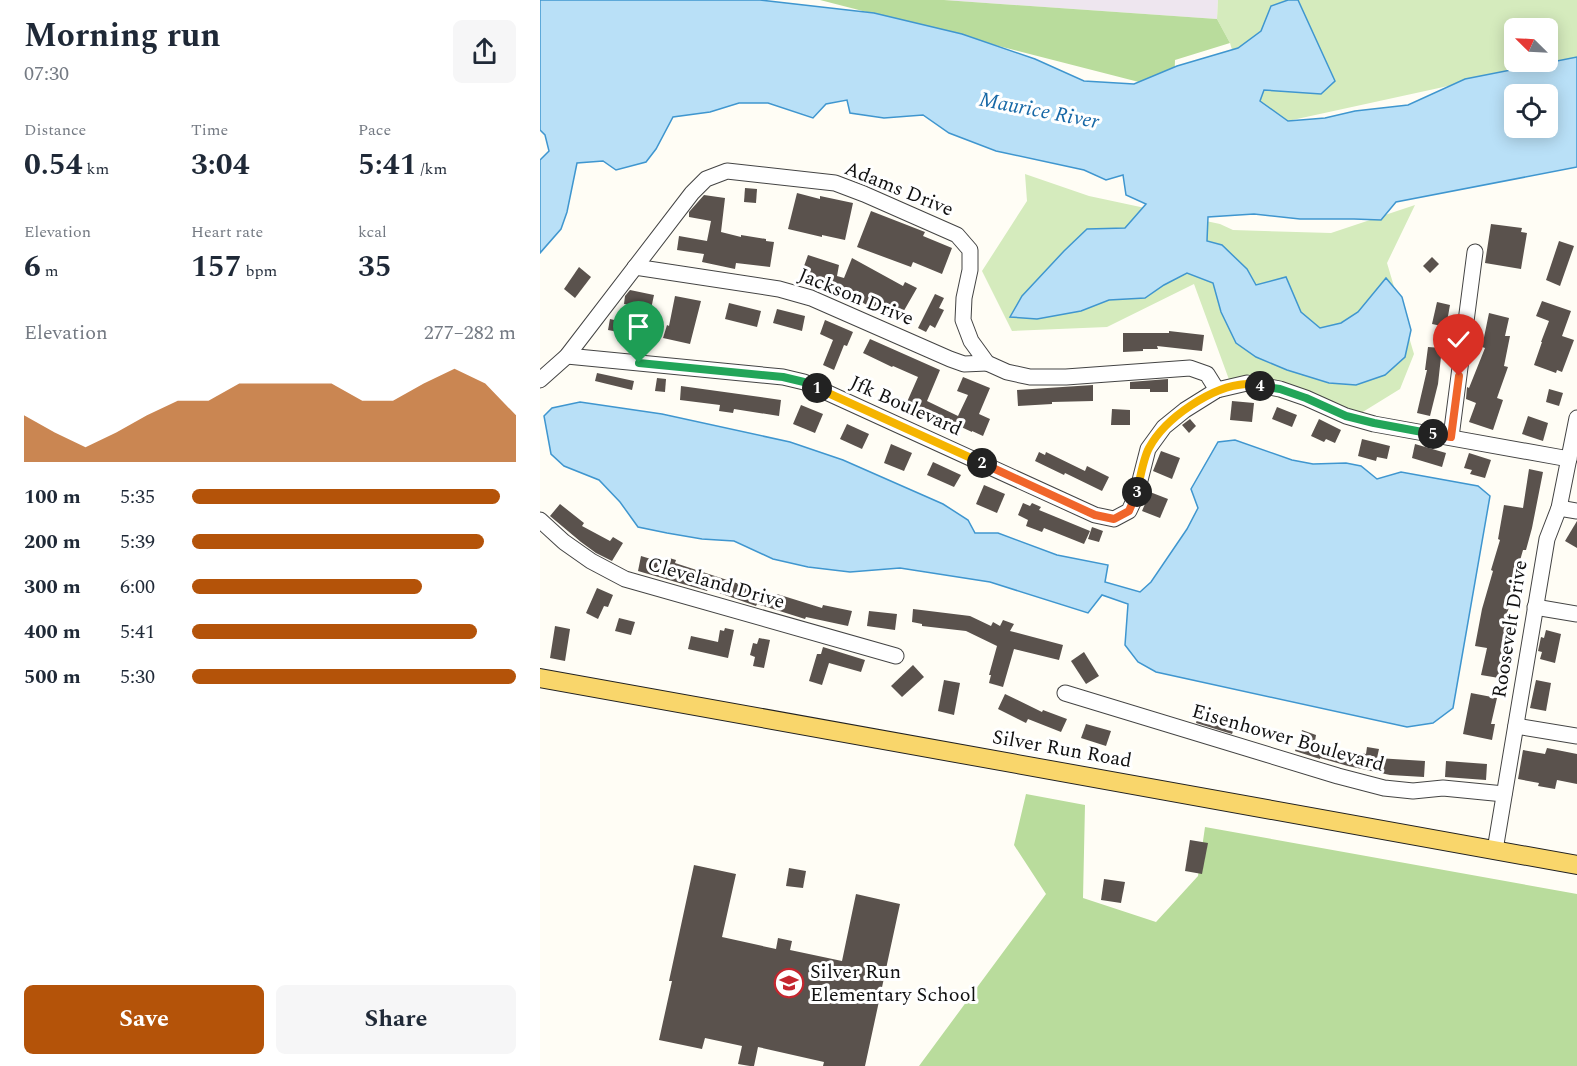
<!DOCTYPE html>
<meta charset="utf-8">
<style>
body{margin:0;font-family:Spectral,serif;background:#f6f6f7;color:#1f2937;height:100vh;display:flex;flex-direction:column;font-size:22px;white-space:nowrap}
*{box-sizing:border-box;margin:0}
p{font-size:20px;color:#747a83}
.icon{flex:none;width:33px;height:33px;fill:none;stroke:currentColor;stroke-width:2;stroke-linecap:round;stroke-linejoin:round}
.map{position:relative;flex:1;overflow:hidden}
.panel{display:flex;flex-direction:column;background:#fff;width:540px}
.panel>*{flex:none}
.needle{width:39px;rotate:294deg}
.fabs{position:absolute;left:964px;top:18px;display:grid;gap:12px}
.fabs a{display:grid;place-items:center;width:54px;height:54px;border-radius:9px;background:#fff;box-shadow:0 3px 15px #0003;font-size:30px}
.pin{position:absolute;display:grid;place-items:center;width:51px;height:51px;color:#fff;margin:-62px -26px;border-radius:50% 50% 50% 0;rotate:-45deg;box-shadow:0 0 6px #0007}
.pin .icon{rotate:45deg}
.km{position:absolute;width:30px;height:30px;margin:-15px;border-radius:50%;background:#222;color:#fff;font-size:16px;line-height:30px;text-align:center}
.round{display:grid;place-items:center;flex:none;width:63px;height:63px;border-radius:9px;background:#f6f6f7}
.summary{display:flex;align-items:center;justify-content:space-between;height:102px;padding:0 24px}
h1{font-size:33px;font-weight:700;line-height:45px}
.metrics{display:grid;grid-template-columns:repeat(3,1fr);gap:9px;height:102px;padding:6px 24px}
.metrics div{display:grid;align-content:center}
.metrics b{font-size:30px;font-weight:700}
.metrics small{font-size:16px;font-weight:400}
.metrics p{font-size:16px}
.chart{height:168px;padding:12px 24px}
.chart p{display:flex;justify-content:space-between}
.chart svg{width:100%;height:108px;margin-top:6px;fill:#b45309;opacity:.7}
.primary-button{display:flex;gap:12px;margin-top:auto;padding:12px 24px}
.primary-button a{flex:1;height:69px;border-radius:9px;background:#b45309;color:#fff;font-size:24px;font-weight:700;line-height:69px;text-align:center}
.primary-button a+a{background:#f6f6f7;color:#1f2937}
ul{padding:0 24px;list-style:none;font-size:20px}
li{display:grid;grid-template-columns:96px 72px 1fr;align-items:center;height:45px}
li i{height:15px;border-radius:8px;background:#b45309}
main{display:flex;flex:1;min-height:0}
.map>svg:first-child{display:block}
.industrial{fill:#eee6ef}
.green{fill:#d5ebbd;fill-rule:evenodd}
.forest{fill:#b9dc9c}
.water{fill:#b9e0f7;stroke:#3f96cf;stroke-width:1.5;fill-rule:evenodd}
.building{fill:#5a524d}
.lines{fill:none;stroke-linecap:round;stroke-linejoin:round}
.minor-casing{stroke:#444;stroke-width:17}
.major-casing{stroke:#222;stroke-width:20}
.minor{stroke:#fff;stroke-width:15}
.major{stroke:#f9d66b;stroke-width:18}
.split-1-casing{stroke:#fff;stroke-width:12}
.split-2-casing{stroke:#fff;stroke-width:12}
.split-3-casing{stroke:#fff;stroke-width:12}
.split-4-casing{stroke:#fff;stroke-width:12}
.split-5-casing{stroke:#fff;stroke-width:12}
.split-6-casing{stroke:#fff;stroke-width:12}
.split-1{stroke:#22a559;stroke-width:8}
.split-2{stroke:#f5b400;stroke-width:8}
.split-3{stroke:#f0652b;stroke-width:8}
.split-4{stroke:#f5b400;stroke-width:8}
.split-5{stroke:#22a559;stroke-width:8}
.split-6{stroke:#f0652b;stroke-width:8}
.labels{text-anchor:middle;dominant-baseline:central;stroke-width:6;stroke-linejoin:round;paint-order:stroke}
.street-label{font-size:20px;fill:#111;stroke:#fff}
.poi-label{font-size:20px;fill:#111;stroke:#fff;text-anchor:start}
.water-label{font-size:21px;font-style:italic;fill:#1768a6;stroke:#fff}
</style>
<main>
<section class="panel">
<div class="summary"><div><h1>Morning run</h1><p>07:30</p></div><a class="round"><svg class="icon" aria-label="share" viewBox="0 0 24 24"><path d="M12 15V3M7 8l5-5 5 5M5 13v7h14v-7"/></svg></a></div>
<div class="metrics">
<div><p>Distance</p><b>0.54<small> km</small></b></div>
<div><p>Time</p><b>3:04</b></div>
<div><p>Pace</p><b>5:41<small> /km</small></b></div>
</div>
<div class="metrics">
<div><p>Elevation</p><b>6<small> m</small></b></div>
<div><p>Heart rate</p><b>157<small> bpm</small></b></div>
<div><p>kcal</p><b>35</b></div>
</div>
<div class="chart"><p><span>Elevation</span>277–282 m</p>
<svg viewBox="0 0 160 44" preserveAspectRatio="none"><path d="M0 44V25L10 32L20 38L30 32L40 25L50 19L60 19L70 12L80 12L90 12L100 12L110 19L120 19L130 12L140 6L150 12L160 25V44z"/></svg>
</div>
<ul>
<li><b>100 m</b>5:35<i style="width:95%"></i></li>
<li><b>200 m</b>5:39<i style="width:90%"></i></li>
<li><b>300 m</b>6:00<i style="width:71%"></i></li>
<li><b>400 m</b>5:41<i style="width:88%"></i></li>
<li><b>500 m</b>5:30<i style="width:100%"></i></li>
</ul>
<div class="primary-button"><a>Save</a><a>Share</a></div>
</section>
<div class="map">
<svg width="1037" height="1066" viewBox="0 0 1037 1066">
<rect width="100%" height="100%" fill="#fffdf5"/>
<!-- industrial -->
<polygon class="industrial" points="404,0 678,0 677,19"/>
<!-- green -->
<g class="green">
<path d="M678,0H1037V58L734,124L709,108L690,43L677,19ZM975,28H1008V62H975Z"/>
<polygon points="485,174 549,196 680,224 693,230 791,233 875,205 847,263 874,354 860,389 813,418 691,385 654,284 567,327 472,331 442,271 487,201"/>
</g>
<!-- forest -->
<g class="forest">
<polygon points="280,0 404,0 677,19 690,43 635,60 634,91"/>
<polygon points="486,794 545,805 543,898 616,922 658,876 665,827 1037,894 1037,1066 379,1066 506,894 474,845"/>
</g>
<!-- water -->
<g class="water">
<path d="M0,0H220L334,13L422,34L495,59L544,81L594,84L637,66L698,48L721,31L731,6L748,0H758L795,81L781,94L724,90L720,101L748,121L785,118L815,111L868,105L925,79L1037,57V167L856,202L841,220L814,219H760L714,214L668,217L667,241L682,245L707,269L716,285L746,277L761,312L780,328L801,323L818,312L846,278L862,297L871,330L865,357L845,375L816,385L789,383L747,370L716,357L696,343L681,312L673,283L647,273L624,285L605,298L569,300L541,311L497,319L470,317L482,296L524,251L547,229L585,228L606,204L586,195L583,175L566,180L544,170L456,151L409,133L383,115L344,118L310,113L307,100L286,104L273,118L228,103H199L170,112L133,117L116,149L106,162L76,170L63,161L37,163L27,212L21,229L0,253V160L9,151L5,135L0,130ZM975,94H1008V128H975Z"/>
<polygon points="40,402 122,414 250,442 303,460 403,504 428,520 435,533 458,533 517,555 568,565 565,582 600,592 611,582 647,529 658,508 651,489 678,442 695,440 752,460 773,464 806,463 821,466 837,479 861,472 938,486 950,496 913,708 893,723 867,727 616,672 598,662 585,645 588,604 562,595 548,613 450,582 360,568 310,572 268,567 233,559 194,541 162,539 127,533 98,527 80,502 59,480 24,466 11,454 4,416 12,408"/>
</g>
<!-- building -->
<g class="building">
<polygon points="205,188 217,189 216,203 204,202"/>
<polygon points="257,193 280,199 280,196 313,203 305,240 282,235 282,237 248,229"/>
<polygon points="164,195 185,198 181,232 201,237 201,235 226,239 226,241 234,242 230,267 196,263 195,269 162,262 164,254 137,250 139,236 167,241 171,221 149,217 149,212"/>
<polygon points="331,211 385,232 383,236 412,248 402,274 373,262 371,267 317,247"/>
<polygon points="951,224 982,228 981,232 987,233 981,269 945,263"/>
<polygon points="1019,241 1034,246 1020,286 1006,280"/>
<polygon points="268,255 299,265 297,276 304,278 312,258 363,286 365,282 377,288 358,321 336,308 335,310 315,298 314,300 293,288 292,291 269,281 268,283 259,280"/>
<polygon points="892,257 899,264 890,273 883,266"/>
<polygon points="39,267 51,277 35,298 24,289"/>
<polygon points="90,290 114,295 111,309 84,304 85,296"/>
<polygon points="395,294 404,298 399,308 404,310 395,328 390,325 386,332 378,328"/>
<polygon points="135,296 161,301 150,344 123,338 127,325 129,326"/>
<polygon points="1002,301 1031,311 1022,336 1034,340 1022,372 1017,370 1016,373 994,365 1002,342 1001,342 1009,321 996,316"/>
<polygon points="897,302 910,305 906,327 892,324"/>
<polygon points="189,303 221,311 217,327 185,319"/>
<polygon points="237,309 265,316 262,331 233,323"/>
<polygon points="949,313 969,318 965,336 970,336 964,366 968,367 957,398 963,400 953,430 929,422 936,403 926,399 927,387 929,388 945,348 942,347"/>
<polygon points="70,319 101,326 99,336 68,330"/>
<polygon points="285,320 313,332 307,346 304,345 294,370 283,365 293,340 280,334"/>
<polygon points="629,331 664,335 662,351 617,346 618,349 603,349 603,351 583,352 583,333 629,333"/>
<polygon points="330,339 400,370 387,401 418,416 428,395 417,391 423,377 450,388 439,414 450,419 443,436 432,431 432,432 367,402 378,377 353,366 352,367 323,353"/>
<polygon points="888,347 902,348 898,384 890,416 877,413 887,370 885,370"/>
<polygon points="57,373 94,381 92,390 55,381"/>
<polygon points="117,378 126,379 125,392 115,391"/>
<polygon points="628,379 628,392 610,392 610,389 590,389 590,382"/>
<polygon points="553,385 553,401 512,402 512,404 478,406 477,390"/>
<polygon points="141,386 241,400 239,416 194,409 193,413 179,411 180,405 140,400"/>
<polygon points="1009,389 1023,393 1019,406 1006,402"/>
<polygon points="692,401 714,403 712,422 690,420"/>
<polygon points="261,405 283,414 275,433 253,424"/>
<polygon points="737,407 757,415 752,427 732,419"/>
<polygon points="572,409 590,410 590,425 571,425"/>
<polygon points="988,416 1008,423 1003,441 982,434"/>
<polygon points="650,419 656,426 649,433 642,425"/>
<polygon points="779,419 801,430 795,443 786,439 784,442 771,436"/>
<polygon points="307,424 329,434 322,449 300,439"/>
<polygon points="822,439 850,446 847,459 837,457 836,461 818,456"/>
<polygon points="351,444 372,453 364,471 344,463"/>
<polygon points="875,444 906,453 902,467 872,458"/>
<polygon points="621,451 640,458 632,479 613,471"/>
<polygon points="499,452 505,455 506,452 545,471 547,466 569,477 562,491 525,473 524,475 495,461"/>
<polygon points="929,453 951,460 945,478 930,474 932,470 924,468"/>
<polygon points="393,462 421,475 414,487 387,475"/>
<polygon points="989,469 1003,472 992,528 986,550 983,550 971,592 973,593 967,614 968,614 959,678 941,675 947,648 935,646 942,609 953,571 951,570 960,540 958,539 964,505 983,508"/>
<polygon points="444,485 465,494 457,513 436,504"/>
<polygon points="610,492 628,499 620,518 602,511"/>
<polygon points="483,503 490,506 492,503 501,507 499,510 550,531 544,544 504,528 502,532 486,526 488,520 478,515"/>
<polygon points="20,504 44,523 42,526 70,541 73,537 83,543 72,561 56,553 41,542 10,516"/>
<polygon points="1037,521 1037,548 1025,541"/>
<polygon points="552,527 563,531 559,542 548,539"/>
<polygon points="101,556 124,563 126,557 136,560 135,563 236,596 237,594 282,608 283,605 312,611 308,626 266,617 265,619 217,604 216,606 168,589 167,591 153,587 98,571"/>
<polygon points="57,588 73,595 68,607 64,606 58,619 46,613"/>
<polygon points="373,609 430,616 451,626 453,622 460,626 463,620 474,624 470,631 523,645 519,660 474,649 463,687 449,683 451,675 449,675 457,646 426,631 382,626 382,624 372,622"/>
<polygon points="329,611 357,614 355,630 327,626"/>
<polygon points="79,618 95,622 91,635 75,631"/>
<polygon points="15,626 30,629 25,661 10,658"/>
<polygon points="185,628 194,630 188,658 148,649 151,636 178,642 180,630 184,631"/>
<polygon points="1006,630 1021,634 1015,663 1000,659 1002,652 998,651 1001,637 1004,638"/>
<polygon points="219,638 230,640 224,668 213,666 215,657 210,655 213,643 217,644"/>
<polygon points="283,647 325,660 321,672 289,663 282,685 269,681 277,654 281,654"/>
<polygon points="544,652 559,676 546,684 531,661"/>
<polygon points="373,665 384,677 362,697 351,686"/>
<polygon points="404,680 420,683 414,715 398,711"/>
<polygon points="996,680 1011,683 1006,711 990,708"/>
<polygon points="931,693 957,698 951,724 955,724 952,740 923,734"/>
<polygon points="465,694 502,712 503,710 527,719 521,732 488,719 486,723 458,709"/>
<polygon points="660,710 696,723 692,734 656,723"/>
<polygon points="546,724 571,731 566,746 541,738"/>
<polygon points="762,730 776,735 775,741 785,744 784,747 814,756 815,752 826,754 827,747 839,749 837,758 885,761 884,777 850,775 808,766 780,758 780,759 755,751"/>
<polygon points="1007,748 1037,754 1037,784 1017,780 1015,789 998,786 999,783 978,779 983,750 1005,754"/>
<polygon points="906,761 947,764 946,780 905,777"/>
<polygon points="650,840 668,843 662,874 645,871"/>
<polygon points="154,865 196,874 182,937 236,949 238,938 252,941 250,950 302,961 316,894 360,904 325,1066 283,1066 284,1062 218,1047 214,1066 210,1066 198,1064 202,1046 165,1038 162,1049 119,1040 132,981 129,981"/>
<polygon points="249,868 266,871 263,888 246,886"/>
<polygon points="564,879 585,882 581,903 561,900"/>
</g>
<g class="lines">
<!-- minor casing -->
<g class="minor-casing">
<g id="minor">
<polyline points="95,267 239,289 271,298 410,359 424,364 447,363"/>
<polyline points="27,356 243,377 264,382 555,515 574,519 589,511 596,496 608,449 624,427 645,410 677,390 707,383 740,389 766,398 806,416 834,424 1029,459"/>
<polyline points="0,380 27,356 152,193 166,179 187,171 295,183 324,194 417,235 430,250 430,270 424,298 423,320 431,341 447,363 467,372 490,377 526,377 650,368 667,374 677,390"/>
<polyline points="911,437 935,252"/>
<polyline points="1019,508 1037,511"/>
<polyline points="0,520 24,542 51,561 85,579 356,656"/>
<polyline points="995,607 1037,614"/>
<polyline points="525,693 798,776 844,788 873,791 903,788 964,794"/>
<polyline points="976,726 1037,736"/>
<polyline points="955,850 1007,539 1019,508 1037,418"/>
</g>
</g>
<!-- major casing -->
<g class="major-casing">
<polyline id="major" points="0,678 1037,865"/>
</g>
<!-- minor -->
<use href="#minor" class="minor"/>
<!-- major -->
<use href="#major" class="major"/>
</g>
<g class="lines">
<!-- split-1 casing -->
<g class="split-1-casing">
<polyline id="split-1" points="99,363 243,377 264,382 277,388"/>
</g>
<!-- split-2 casing -->
<g class="split-2-casing">
<polyline id="split-2" points="277,388 442,463"/>
</g>
<!-- split-3 casing -->
<g class="split-3-casing">
<polyline id="split-3" points="442,463 555,515 574,519 589,511 597,492"/>
</g>
<!-- split-4 casing -->
<g class="split-4-casing">
<path id="split-4" d="M597,492C600,479 603,459 609,448C625,418 672,386 706,384C711,383 716,385 720,386"/>
</g>
<!-- split-5 casing -->
<g class="split-5-casing">
<polyline id="split-5" points="720,386 740,389 766,398 806,416 834,423 893,434"/>
</g>
<!-- split-6 casing -->
<g class="split-6-casing">
<polyline id="split-6" points="893,434 911,437 919,376"/>
</g>
<!-- split-1 -->
<use href="#split-1" class="split-1"/>
<!-- split-2 -->
<use href="#split-2" class="split-2"/>
<!-- split-3 -->
<use href="#split-3" class="split-3"/>
<!-- split-4 -->
<use href="#split-4" class="split-4"/>
<!-- split-5 -->
<use href="#split-5" class="split-5"/>
<!-- split-6 -->
<use href="#split-6" class="split-6"/>
</g>
<!-- icons -->
<defs>
<g id="school-ring" transform="scale(1.5)"><circle r="9.5" fill="#fff" stroke="#c4262e" stroke-width="1.5"/><path d="M0-5L7-2L0 1L-7-2ZM-4 1L0 2.5L4 1V4Q0 6-4 4Z" fill="#c4262e"/></g>
</defs>
<g fill-rule="evenodd">
<use href="#school-ring" x="249" y="983"/>
</g>
<g class="labels">
<!-- street labels -->
<g class="street-label">
<text transform="translate(359 189) rotate(22)">Adams Drive</text>
<text transform="translate(316 297) rotate(22)">Jackson Drive</text>
<text transform="translate(366 406) rotate(24)">Jfk Boulevard</text>
<text transform="translate(176 583) rotate(16)">Cleveland Drive</text>
<text transform="translate(970 629) rotate(-81)">Roosevelt Drive</text>
<text transform="translate(748 738) rotate(16)">Eisenhower Boulevard</text>
<text transform="translate(522 749) rotate(10)">Silver Run Road</text>
</g>
<!-- poi labels -->
<g class="poi-label">
<text x="270" y="972">Silver Run<tspan x="270" dy="23">Elementary School</tspan></text>
</g>
<!-- water labels -->
<g class="water-label">
<text transform="translate(499 111) rotate(11)">Maurice River</text>
</g>
</g>
</svg>
<div class="fabs">
<a><svg class="needle" viewBox="-14 -14 28 28"><path d="M0-13l5 13h-10z" fill="#e53935"/><path d="M0 13l5-13h-10z" fill="#747a83"/></svg></a>
<a><svg class="icon" aria-label="locate" viewBox="0 0 24 24"><circle cx="12" cy="12" r="6"/><path d="M12 2v4M12 18v4M2 12h4M18 12h4"/></svg></a>
</div>
<div class="pin" style="left:99px;top:363px;background:#1e9e55"><svg class="icon" aria-label="arrive" viewBox="0 0 24 24"><path d="M6 21V4h12l-3 4 3 4H6"/></svg></div>
<div class="pin" style="left:919px;top:376px;background:#d93025"><svg class="icon" aria-label="check" viewBox="0 0 24 24"><path d="M5 12l5 5 9-10"/></svg></div>
<b class="km" style="left:277px;top:388px">1</b>
<b class="km" style="left:442px;top:463px">2</b>
<b class="km" style="left:597px;top:492px">3</b>
<b class="km" style="left:720px;top:386px">4</b>
<b class="km" style="left:893px;top:434px">5</b>
</div>
</main>
